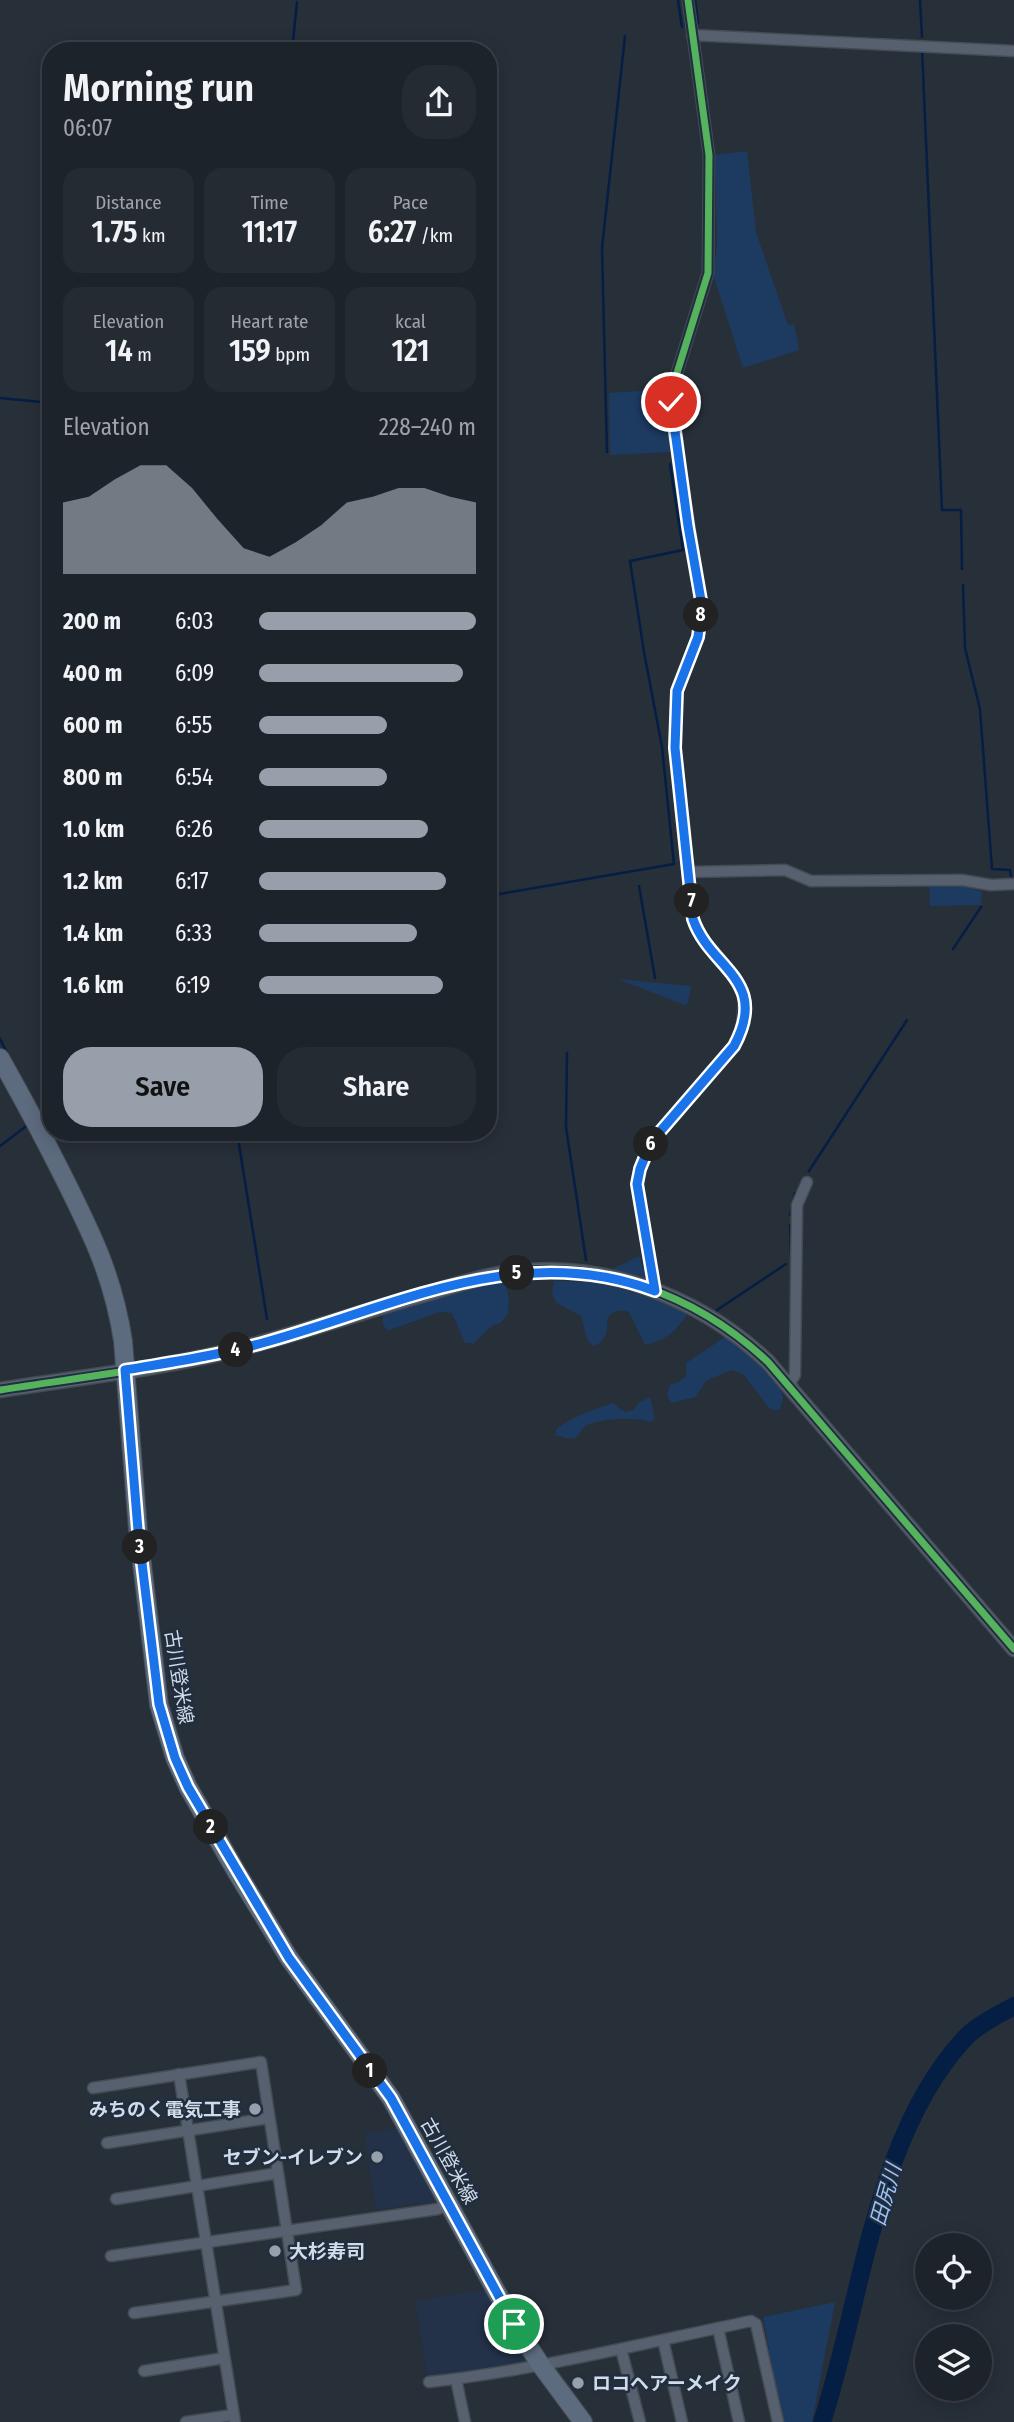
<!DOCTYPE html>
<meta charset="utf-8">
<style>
body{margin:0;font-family:"Fira Sans Condensed","Noto Sans JP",sans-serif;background:#252b33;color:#f1f3f6;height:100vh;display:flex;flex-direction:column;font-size:26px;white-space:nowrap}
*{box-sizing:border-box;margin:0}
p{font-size:23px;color:#a0a4a9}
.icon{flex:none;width:38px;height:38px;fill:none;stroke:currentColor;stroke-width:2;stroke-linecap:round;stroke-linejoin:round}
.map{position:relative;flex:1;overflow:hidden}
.sheet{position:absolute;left:42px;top:42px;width:455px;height:1099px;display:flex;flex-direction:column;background:#1d232b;border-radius:28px;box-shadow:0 4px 18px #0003,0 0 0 2px #3b4047}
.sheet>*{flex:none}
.fabs{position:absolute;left:915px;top:2233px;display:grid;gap:14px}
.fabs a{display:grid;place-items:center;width:77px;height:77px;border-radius:50%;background:#1d232b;box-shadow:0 4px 18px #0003,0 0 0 2px #3b4047;font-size:35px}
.pin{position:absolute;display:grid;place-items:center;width:60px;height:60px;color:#fff;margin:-30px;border:4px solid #fff;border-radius:50%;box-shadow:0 2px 7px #0007}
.km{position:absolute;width:35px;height:35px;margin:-18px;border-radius:50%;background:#222;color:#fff;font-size:19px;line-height:35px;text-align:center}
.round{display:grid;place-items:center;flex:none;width:74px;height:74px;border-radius:28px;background:#252b33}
.overview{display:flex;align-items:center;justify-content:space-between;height:119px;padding:0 21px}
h1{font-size:38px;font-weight:600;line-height:52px}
.metrics{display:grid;grid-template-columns:repeat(3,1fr);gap:10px;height:119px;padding:7px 21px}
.metrics div{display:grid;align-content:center;border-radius:18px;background:#252b33;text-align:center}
.metrics b{font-size:30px;font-weight:600}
.metrics small{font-size:19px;font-weight:400}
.metrics p{font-size:19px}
.chart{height:196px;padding:14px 21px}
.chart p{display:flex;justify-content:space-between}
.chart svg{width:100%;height:126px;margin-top:7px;fill:#969faa;opacity:.7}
.cta{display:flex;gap:14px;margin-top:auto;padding:14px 21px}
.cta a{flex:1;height:80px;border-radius:28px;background:#969faa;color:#111;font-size:28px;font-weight:600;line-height:80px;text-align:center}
.cta a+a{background:#252b33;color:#f1f3f6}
ul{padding:0 21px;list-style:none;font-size:23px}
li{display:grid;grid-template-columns:112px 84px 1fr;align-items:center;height:52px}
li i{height:18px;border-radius:9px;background:#969faa}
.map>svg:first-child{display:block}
.built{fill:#233249}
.green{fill:#1d3a61}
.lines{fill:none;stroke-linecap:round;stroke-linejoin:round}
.stream{stroke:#041e44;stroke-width:2.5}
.river{stroke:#041e44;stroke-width:18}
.minor-casing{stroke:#444b53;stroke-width:13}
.tertiary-casing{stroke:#444b53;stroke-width:17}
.primary-casing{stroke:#444b53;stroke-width:20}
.minor{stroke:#56606f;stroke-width:10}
.tertiary{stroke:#56606f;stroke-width:14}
.primary{stroke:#5d6b7f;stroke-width:18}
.cycleway-casing{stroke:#202e40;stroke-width:11}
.cycleway{stroke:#56b35d;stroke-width:7}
.route-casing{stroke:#fff;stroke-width:14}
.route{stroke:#1a73e8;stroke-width:9}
.poi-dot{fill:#969faa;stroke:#202e40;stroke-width:2.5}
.labels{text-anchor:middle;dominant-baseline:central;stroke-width:5;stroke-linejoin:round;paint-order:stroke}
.street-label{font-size:19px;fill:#d2dbe7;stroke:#202e40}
.poi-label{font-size:19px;font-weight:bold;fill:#d2dbe7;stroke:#202e40;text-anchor:end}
.water-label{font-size:21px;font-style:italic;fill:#9bc1f4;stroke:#202e40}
</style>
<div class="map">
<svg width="1014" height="2422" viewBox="0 0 1014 2422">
<rect width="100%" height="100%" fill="#272f39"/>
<!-- built -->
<g class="built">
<polygon points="400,2127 439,2201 376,2210 364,2133"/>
<polygon points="485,2289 526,2363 428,2380 415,2301"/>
</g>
<!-- green -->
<g class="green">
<polygon points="747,151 756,232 788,325 794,324 799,350 743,368 712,271 714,270 717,246 715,155"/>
<polygon points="664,389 673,452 610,455 609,393"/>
<polygon points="929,884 969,887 982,892 981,905 930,906"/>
<polygon points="618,979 691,986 687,1006"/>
<polygon points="639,1256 647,1278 613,1269"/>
<path d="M504,1280L509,1298L508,1313L501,1323L492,1326L474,1343H465L452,1313L440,1312L387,1331L383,1324V1315C415,1295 468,1287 504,1280Z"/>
<path d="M554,1281L600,1282L690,1311C675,1331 671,1338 645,1345L629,1312C620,1309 615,1310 608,1317C606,1331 608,1341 593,1346L587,1339L581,1316L557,1303L552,1295Z"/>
<path d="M725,1337C741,1345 784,1379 783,1398C783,1402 781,1405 780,1409L775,1411L770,1409L743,1374L731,1370L706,1381L696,1397L671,1403L667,1394L670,1385L680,1381L686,1376V1363Z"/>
<path d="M650,1397L655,1420L649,1422C638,1416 599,1419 587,1425C583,1427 579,1434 576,1438H566L556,1435V1429C572,1417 593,1410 612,1403L625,1412L634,1410L638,1403Z"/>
<polygon points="835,2302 812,2422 782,2422 763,2317"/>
</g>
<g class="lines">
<!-- stream -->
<g class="stream">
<polyline points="678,0 682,27"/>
<polyline points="695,0 698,23"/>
<polyline points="920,0 922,37"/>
<polyline points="922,49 942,510 961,510 962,569"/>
<polyline points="292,51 297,2"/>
<polyline points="0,398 51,403"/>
<polyline points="607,452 602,248 625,36"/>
<polyline points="963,585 965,648 980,709 992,869 1010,870 1011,876"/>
<polyline points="639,886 655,978"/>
<polyline points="488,896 674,864 662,747 644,652 630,561 683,550 670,464"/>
<polyline points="953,949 981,907"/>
<polyline points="0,1039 11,1061"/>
<polyline points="567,1053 566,1127 586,1260"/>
<polyline points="237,1132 267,1319"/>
<polyline points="0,1146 29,1124"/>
<polyline points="809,1171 907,1020"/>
<polyline points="790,1215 795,1193"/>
<polyline points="790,1225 791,1253"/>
<polyline points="717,1310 786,1264"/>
</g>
<!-- river -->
<path class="river" d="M822,2422C862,2300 875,2134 965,2038C977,2025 998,2015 1014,2006"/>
<!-- minor casing -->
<g class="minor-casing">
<g id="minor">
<polyline points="692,35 1014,51"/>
<polyline points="689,872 785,870 811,881 962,880 991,885 1014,884"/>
<polyline points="655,1291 637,1184 640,1169 651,1142 734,1046 742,1028 744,998 735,977 701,937 693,919 675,748 677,691 698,637 702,606 678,456 671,402 672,389 708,273 709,155 688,0"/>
<polyline points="789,1385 795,1375 797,1205 807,1182"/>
<polyline points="179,2074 235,2422"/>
<polyline points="93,2088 261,2062 296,2290 134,2313"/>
<polyline points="107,2143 269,2118"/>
<polyline points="116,2199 278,2173"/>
<polyline points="111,2256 438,2209 449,2203"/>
<polyline points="718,2328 739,2422"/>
<polyline points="663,2340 682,2422"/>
<polyline points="621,2349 640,2422"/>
<polyline points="144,2371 224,2358"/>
<polyline points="456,2379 465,2422"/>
<path d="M429,2382C537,2370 645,2343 751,2321L756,2324L778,2422"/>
<polyline points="186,2422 233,2415"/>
</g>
</g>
<!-- tertiary casing -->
<g class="tertiary-casing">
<path id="tertiary" d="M0,1390C82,1377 166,1368 246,1347C307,1331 367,1310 429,1293C452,1286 476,1278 501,1274C599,1258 697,1295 768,1362L1014,1649"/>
</g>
<!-- primary casing -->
<g class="primary-casing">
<path id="primary" d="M0,1058C22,1097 43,1136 63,1176C92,1234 113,1276 123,1341L138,1530L159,1705L175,1758L188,1787L236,1871L289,1958L391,2098L514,2324L540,2364L583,2422"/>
</g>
<!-- minor -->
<use href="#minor" class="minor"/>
<!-- tertiary -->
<use href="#tertiary" class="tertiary"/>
<!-- primary -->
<use href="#primary" class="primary"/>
<!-- cycleway casing -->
<g class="cycleway-casing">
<g id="cycleway">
<polyline points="655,1291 637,1184 640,1169 651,1142 734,1046 742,1028 744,998 735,977 701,937 693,919 675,748 677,691 698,637 702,606 678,456 671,402 672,389 708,273 709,155 688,0"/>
<path d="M0,1390C82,1377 166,1368 246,1347C307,1331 367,1310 429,1293C452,1286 476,1278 501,1274C599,1258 697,1295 768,1362L1014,1649"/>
</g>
</g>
<!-- cycleway -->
<use href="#cycleway" class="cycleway"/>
</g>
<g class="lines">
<!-- route casing -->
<g class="route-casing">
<path id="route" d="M514,2324L391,2098L289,1958L188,1787L175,1758L159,1704L138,1530L125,1370C173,1362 220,1355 266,1342C395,1306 521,1240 655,1291L637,1184L640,1169L651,1142L734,1046C770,979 710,969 693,919L675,748L677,691L698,637L702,606L688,526L671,402"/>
</g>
<!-- route -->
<use href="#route" class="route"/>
</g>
<!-- markers -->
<g class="poi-dot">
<circle cx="255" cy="2109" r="7"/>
<circle cx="377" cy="2157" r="7"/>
<circle cx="275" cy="2251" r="7"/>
<circle cx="578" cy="2383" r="7"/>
</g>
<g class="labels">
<!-- street labels -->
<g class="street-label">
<text transform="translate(179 1677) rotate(81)">古川登米線</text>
<text transform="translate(449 2161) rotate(61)">古川登米線</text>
</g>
<!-- poi labels -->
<g class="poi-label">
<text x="241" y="2109">みちのく電気工事</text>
<text x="363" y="2157">セブン-イレブン</text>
<text x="289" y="2251" text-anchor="start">大杉寿司</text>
<text x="592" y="2383" text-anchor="start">ロコヘアーメイク</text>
</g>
<!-- water labels -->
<g class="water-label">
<text transform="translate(886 2195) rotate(-74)">田尻川</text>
</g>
</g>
</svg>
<div class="fabs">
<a><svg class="icon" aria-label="locate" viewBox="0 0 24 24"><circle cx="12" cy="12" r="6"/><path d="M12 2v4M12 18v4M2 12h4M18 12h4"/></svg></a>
<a><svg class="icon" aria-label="layers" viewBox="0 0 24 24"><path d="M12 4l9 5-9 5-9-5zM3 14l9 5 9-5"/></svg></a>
</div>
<div class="pin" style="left:514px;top:2324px;background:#1e9e55"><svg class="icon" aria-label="arrive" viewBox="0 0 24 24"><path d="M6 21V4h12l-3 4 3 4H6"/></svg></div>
<div class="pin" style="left:671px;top:402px;background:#d93025"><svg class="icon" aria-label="check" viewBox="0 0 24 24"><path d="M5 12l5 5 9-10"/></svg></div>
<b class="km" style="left:370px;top:2071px">1</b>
<b class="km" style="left:211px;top:1827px">2</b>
<b class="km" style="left:140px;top:1547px">3</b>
<b class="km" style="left:236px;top:1350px">4</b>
<b class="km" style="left:517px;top:1273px">5</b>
<b class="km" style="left:651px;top:1144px">6</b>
<b class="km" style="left:692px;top:901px">7</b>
<b class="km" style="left:701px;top:615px">8</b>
<section class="sheet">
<div class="overview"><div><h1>Morning run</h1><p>06:07</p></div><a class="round"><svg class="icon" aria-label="share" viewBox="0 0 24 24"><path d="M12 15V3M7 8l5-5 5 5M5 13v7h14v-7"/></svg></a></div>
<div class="metrics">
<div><p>Distance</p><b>1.75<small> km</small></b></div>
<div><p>Time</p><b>11:17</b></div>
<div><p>Pace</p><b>6:27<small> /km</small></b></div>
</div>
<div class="metrics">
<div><p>Elevation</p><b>14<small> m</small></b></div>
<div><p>Heart rate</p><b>159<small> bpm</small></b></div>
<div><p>kcal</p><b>121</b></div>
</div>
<div class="chart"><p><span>Elevation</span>228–240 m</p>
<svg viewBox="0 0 160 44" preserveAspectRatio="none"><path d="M0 44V19L10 17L20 11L30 6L40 6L50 14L60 25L70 35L80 38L90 33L100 27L110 19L120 17L130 14L140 14L150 17L160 19V44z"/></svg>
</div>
<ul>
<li><b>200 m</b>6:03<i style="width:100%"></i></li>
<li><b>400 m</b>6:09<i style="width:94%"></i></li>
<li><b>600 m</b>6:55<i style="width:59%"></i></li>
<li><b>800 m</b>6:54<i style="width:59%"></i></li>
<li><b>1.0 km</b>6:26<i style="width:78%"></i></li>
<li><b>1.2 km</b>6:17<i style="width:86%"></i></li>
<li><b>1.4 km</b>6:33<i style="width:73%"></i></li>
<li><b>1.6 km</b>6:19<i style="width:85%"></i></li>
</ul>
<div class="cta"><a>Save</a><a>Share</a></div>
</section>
</div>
